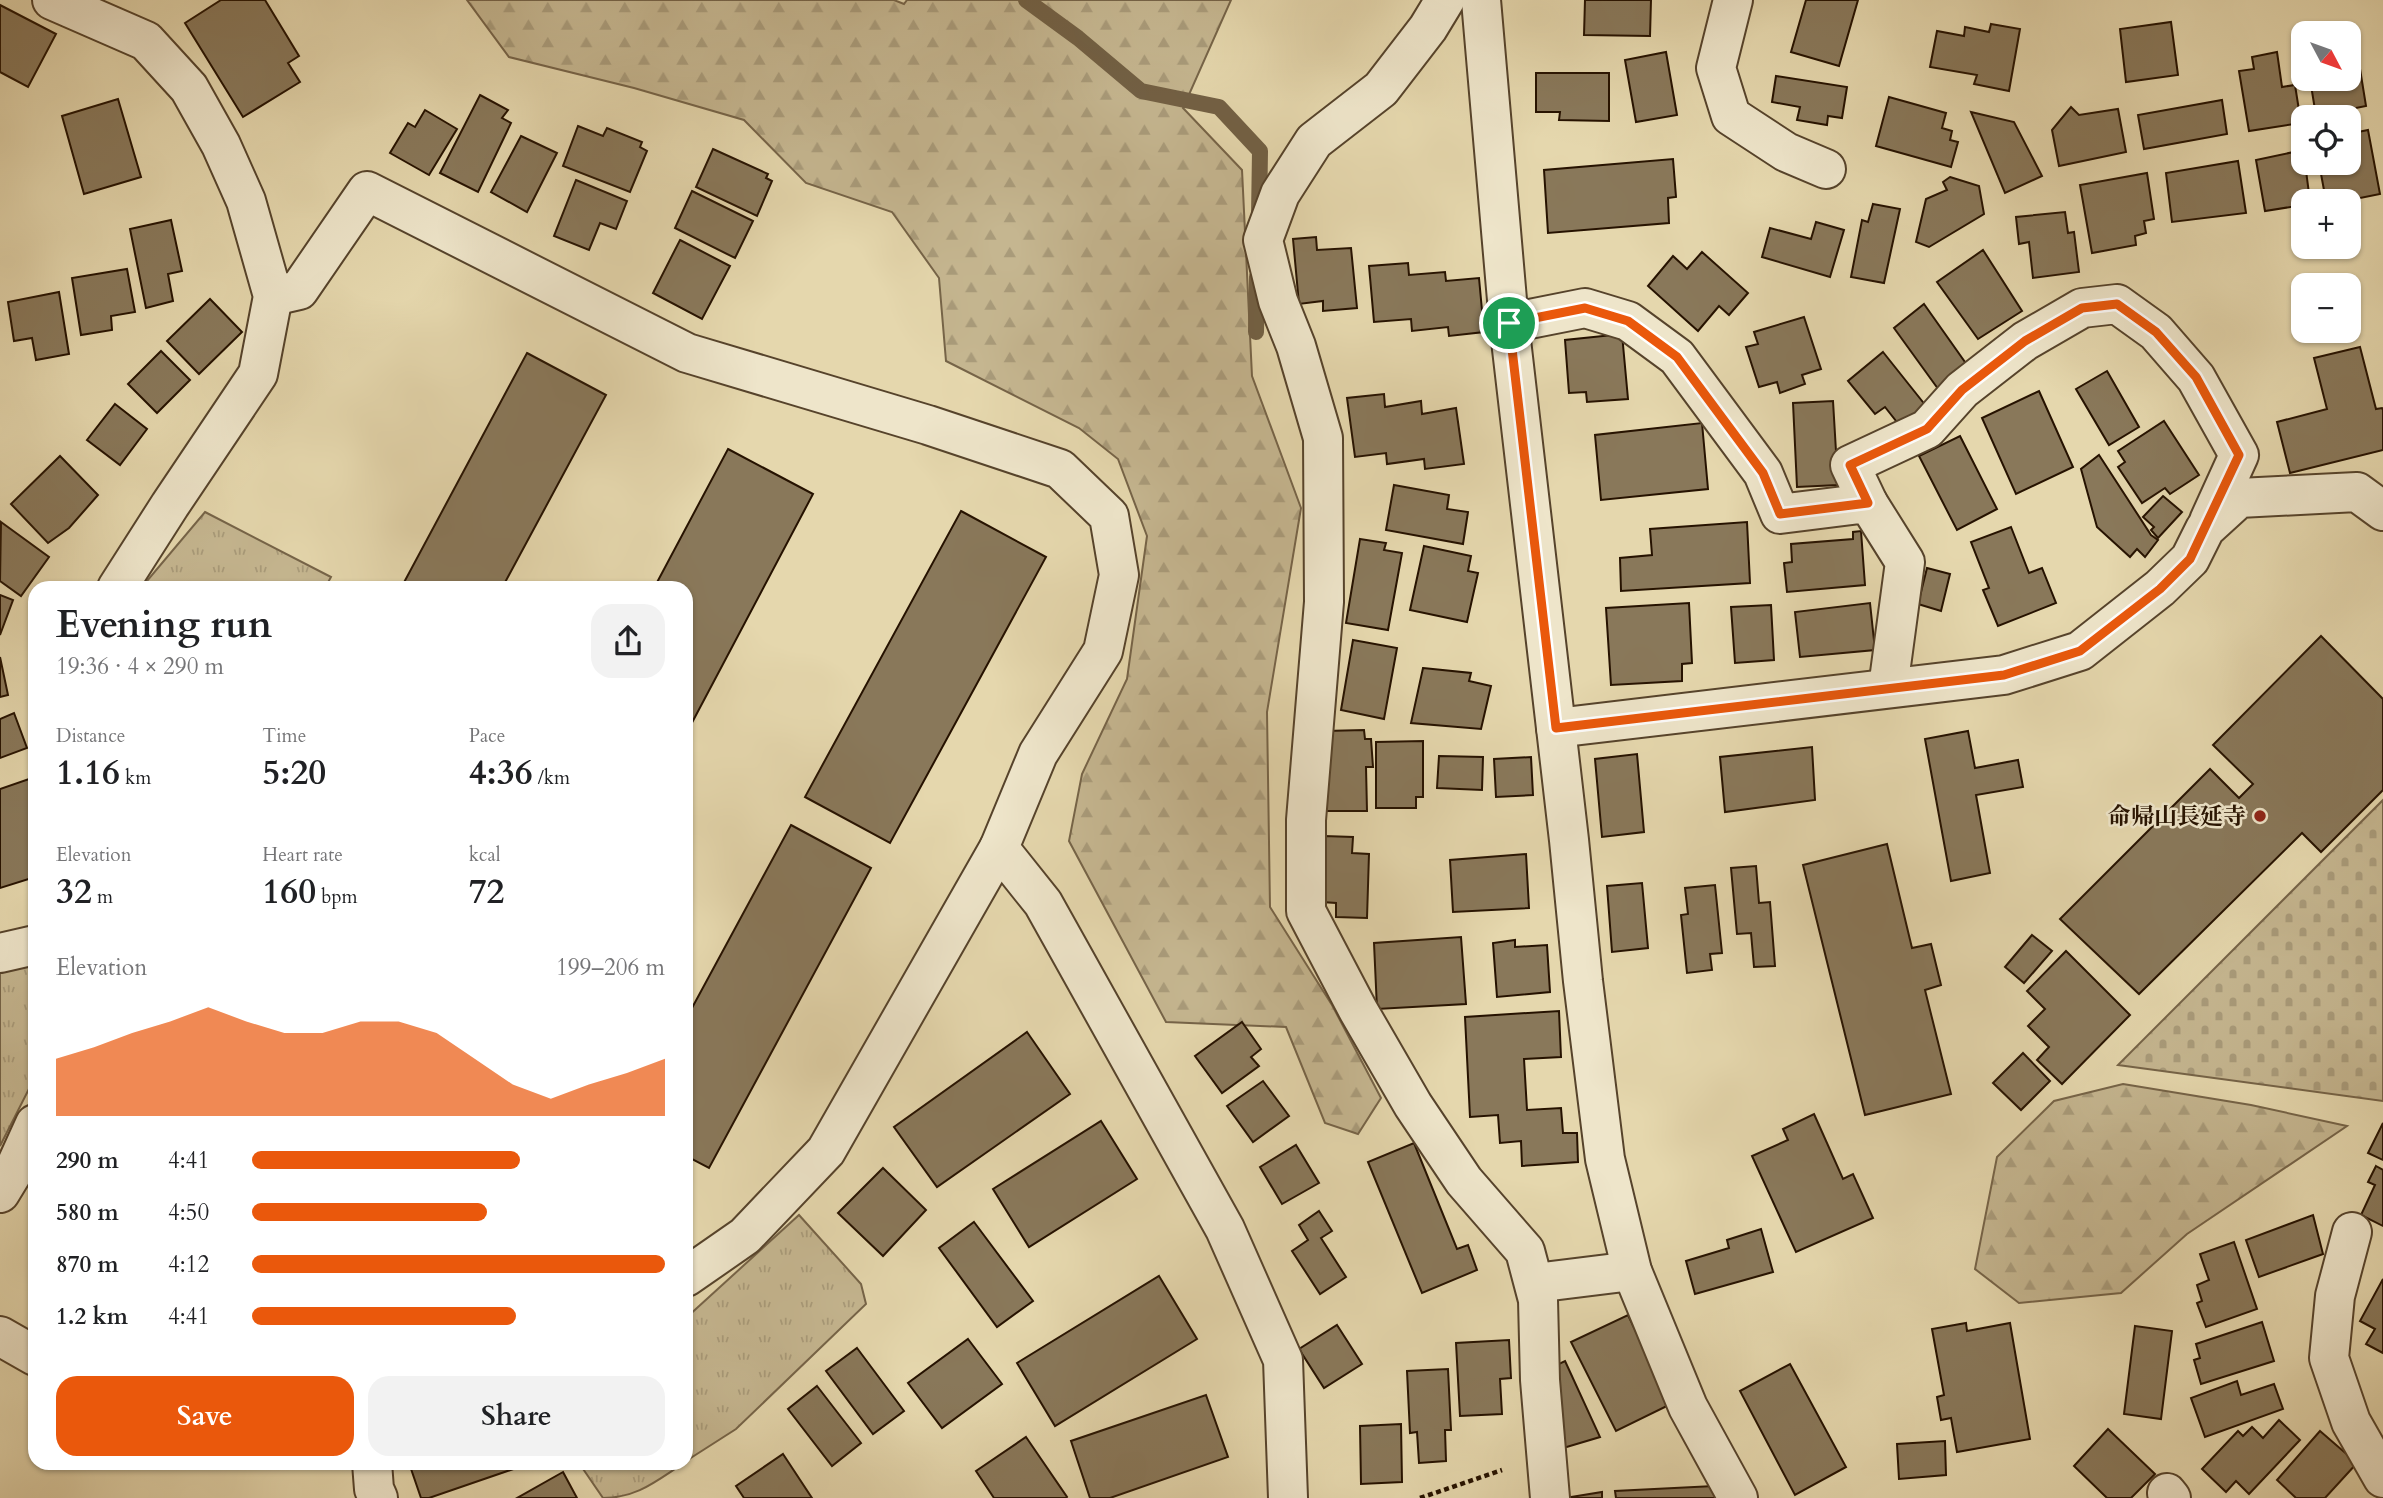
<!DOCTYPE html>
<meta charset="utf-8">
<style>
body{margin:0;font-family:Cardo,"Noto Serif JP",serif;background:#f2f2f2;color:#202124;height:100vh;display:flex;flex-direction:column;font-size:26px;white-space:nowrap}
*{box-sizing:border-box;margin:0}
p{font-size:23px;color:#757577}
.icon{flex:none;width:38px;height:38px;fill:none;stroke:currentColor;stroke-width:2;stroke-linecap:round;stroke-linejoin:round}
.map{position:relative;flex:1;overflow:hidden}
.side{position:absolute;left:28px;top:581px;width:665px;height:889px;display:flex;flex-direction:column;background:#fff;border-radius:21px;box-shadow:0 2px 5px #0004}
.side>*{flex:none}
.needle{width:46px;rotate:131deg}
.tools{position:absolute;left:2291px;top:21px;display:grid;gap:14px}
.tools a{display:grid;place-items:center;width:70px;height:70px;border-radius:14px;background:#fff;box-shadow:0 2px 5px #0004;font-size:35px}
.pin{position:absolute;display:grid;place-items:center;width:60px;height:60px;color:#fff;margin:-30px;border:4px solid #fff;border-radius:50%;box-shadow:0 2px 7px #0007}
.round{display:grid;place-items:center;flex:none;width:74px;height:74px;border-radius:21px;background:#f2f2f2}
.headline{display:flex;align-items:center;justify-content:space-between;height:119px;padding:0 28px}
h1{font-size:38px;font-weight:600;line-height:52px}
.figures{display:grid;grid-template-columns:repeat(3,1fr);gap:10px;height:119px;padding:7px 28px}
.figures div{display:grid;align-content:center}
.figures b{font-size:35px;font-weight:600}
.figures small{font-size:19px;font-weight:400}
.figures p{font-size:19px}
.chart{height:196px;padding:14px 28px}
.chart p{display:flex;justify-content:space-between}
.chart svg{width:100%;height:126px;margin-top:7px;fill:#ea580c;opacity:.7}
.cta{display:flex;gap:14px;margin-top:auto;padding:14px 28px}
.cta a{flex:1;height:80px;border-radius:21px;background:#ea580c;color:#fff;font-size:28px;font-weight:600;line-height:80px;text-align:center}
.cta a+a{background:#f2f2f2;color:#202124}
ul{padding:0 28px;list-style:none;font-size:23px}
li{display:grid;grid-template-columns:112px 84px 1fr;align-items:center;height:52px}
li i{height:18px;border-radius:9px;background:#ea580c}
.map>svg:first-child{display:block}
.forest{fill:url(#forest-firs);stroke:#766448;stroke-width:2}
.cemetery{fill:url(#cemetery-stones);stroke:#766448;stroke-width:2}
.park{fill:url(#park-tufts);stroke:#766448;stroke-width:2}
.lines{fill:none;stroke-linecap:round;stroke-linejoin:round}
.stream{stroke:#726044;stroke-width:16}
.building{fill:#89785a;stroke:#261200;stroke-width:2}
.minor-casing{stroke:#56432b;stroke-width:42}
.path{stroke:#261200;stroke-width:4.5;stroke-dasharray:5 3.5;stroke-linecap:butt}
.minor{stroke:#eee5ca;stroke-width:38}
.route-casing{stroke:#fff;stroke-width:14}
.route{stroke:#ea580c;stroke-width:9}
.poi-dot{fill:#8f2418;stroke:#eee5ca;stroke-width:2.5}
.labels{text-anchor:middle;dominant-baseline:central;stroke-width:5;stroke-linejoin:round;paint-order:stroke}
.poi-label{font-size:23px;font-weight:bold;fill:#261200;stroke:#eee5ca;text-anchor:end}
</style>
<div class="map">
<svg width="2383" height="1498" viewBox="0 0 2383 1498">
<defs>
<pattern id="forest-firs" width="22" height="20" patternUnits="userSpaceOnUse" patternTransform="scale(1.75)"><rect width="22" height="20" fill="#c5b690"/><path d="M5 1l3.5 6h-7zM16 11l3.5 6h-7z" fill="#a99b7a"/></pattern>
<pattern id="cemetery-stones" width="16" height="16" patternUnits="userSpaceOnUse" patternTransform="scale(1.75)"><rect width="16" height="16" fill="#c5b690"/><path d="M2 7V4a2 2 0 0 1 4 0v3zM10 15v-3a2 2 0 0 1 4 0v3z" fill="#a99b7a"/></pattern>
<pattern id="park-tufts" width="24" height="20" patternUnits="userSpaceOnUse" patternTransform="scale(1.75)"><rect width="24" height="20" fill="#c5b690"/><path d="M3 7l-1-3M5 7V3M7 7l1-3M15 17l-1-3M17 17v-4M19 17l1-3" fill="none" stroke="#a99b7a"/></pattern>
</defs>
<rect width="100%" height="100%" fill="#e5d7ad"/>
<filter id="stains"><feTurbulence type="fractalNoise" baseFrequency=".00286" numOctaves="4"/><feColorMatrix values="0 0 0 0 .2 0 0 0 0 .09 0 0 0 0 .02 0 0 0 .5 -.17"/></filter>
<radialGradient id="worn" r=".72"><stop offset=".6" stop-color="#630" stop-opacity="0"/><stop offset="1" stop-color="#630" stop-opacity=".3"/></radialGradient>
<!-- forest -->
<g class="forest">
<polygon points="467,0 894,0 904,4 907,0 1231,0 1183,108 1242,170 1252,376 1301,508 1267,712 1270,907 1332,1005 1381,1098 1358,1134 1325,1123 1286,1027 1166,1022 1069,841 1082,774 1127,679 1147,536 1118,459 1079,428 946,361 939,278 892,212 806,183 744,120 634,88 509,57"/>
<polygon points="2123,1084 2251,1105 2347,1126 2187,1234 2121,1293 2019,1303 1975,1269 1997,1157 2054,1101"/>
</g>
<!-- cemetery -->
<polygon class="cemetery" points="2383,800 2383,1101 2118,1065"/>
<!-- park -->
<g class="park">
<polygon points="205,512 331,577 325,588 141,588"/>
<polygon points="31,964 35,966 35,1077 0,1146 0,971"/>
<polygon points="799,1215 861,1284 866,1304 736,1429 686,1461 686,1318"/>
<path d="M579,1463H684C656,1481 637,1498 603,1498Z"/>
</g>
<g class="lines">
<!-- stream -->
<g class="stream">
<polyline points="1026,0 1078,38 1141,91 1219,107 1260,151 1259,216"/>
<polyline points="1256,332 1257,277"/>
</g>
</g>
<!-- building -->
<g class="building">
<polygon points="221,0 265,0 299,56 288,63 300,82 243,117 185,23"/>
<polygon points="1585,0 1651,0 1650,36 1584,35"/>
<polygon points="1806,0 1858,0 1839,66 1791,52"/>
<polygon points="0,5 56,34 28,87 0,72"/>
<polygon points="2171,22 2178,75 2126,82 2120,29"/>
<polygon points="1991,24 2020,29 2009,91 1974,84 1977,75 1930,67 1937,31 1964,36 1965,27 1989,32"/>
<polygon points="2355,38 2366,106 2316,116 2310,79 2348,79 2348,40"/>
<polygon points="1666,52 1677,115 1636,122 1625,60"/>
<polygon points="2277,52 2282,87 2295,85 2301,123 2249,131 2239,71 2254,69 2252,57"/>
<polygon points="1536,73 1609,73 1609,121 1559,120 1560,112 1536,112"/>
<polygon points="1776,76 1847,87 1842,118 1828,116 1827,125 1797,120 1800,107 1772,102"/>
<polygon points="480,95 508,110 502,118 511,123 478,192 440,173"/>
<polygon points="1889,97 1946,113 1942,128 1952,131 1950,140 1958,142 1951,167 1876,146"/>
<polygon points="118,99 141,177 84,194 62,116"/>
<polygon points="2222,100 2227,134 2144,149 2138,115"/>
<polygon points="2071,107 2079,115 2118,109 2126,152 2059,166 2052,130"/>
<polygon points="425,110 457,129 429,175 390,153 408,123 415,127"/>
<polygon points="1971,112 2014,122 2042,176 2005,193"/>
<polygon points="578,126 603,136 607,128 642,142 640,147 647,151 630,192 563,166"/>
<polygon points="2368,130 2380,194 2350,200 2356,236 2348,237 2348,201 2326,201 2319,163 2348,163 2348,134"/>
<polygon points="521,136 557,153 527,212 491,192"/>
<polygon points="713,149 768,174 766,178 772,181 757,216 696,187"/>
<polygon points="2303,150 2303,163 2305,163 2310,201 2303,201 2303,205 2265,211 2256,160"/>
<polygon points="1673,159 1676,197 1668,198 1669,223 1548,233 1544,170"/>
<polygon points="2238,161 2246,213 2172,222 2166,173"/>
<polygon points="2147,173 2154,219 2144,221 2146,233 2135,236 2136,245 2092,253 2080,185"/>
<polygon points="1950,177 1979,186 1984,214 1929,247 1916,242 1926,199 1947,190 1943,182"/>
<polygon points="576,180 627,201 616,229 600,223 589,250 554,236"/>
<polygon points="692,191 753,221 735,258 675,228"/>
<polygon points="1873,204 1900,209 1884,283 1851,277 1862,220 1868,222"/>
<polygon points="2065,212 2068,233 2074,232 2079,272 2033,278 2029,242 2019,244 2016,217"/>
<polygon points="171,220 182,271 168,274 173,301 146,308 130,229"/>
<polygon points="1816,222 1844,230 1830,277 1762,257 1770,228 1811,239"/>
<polygon points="1316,237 1317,250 1351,248 1357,308 1323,311 1323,301 1299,304 1293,239"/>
<polygon points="680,240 730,266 702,319 653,293"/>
<polygon points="1983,250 2022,311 1978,339 1937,282"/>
<polygon points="1702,252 1748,293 1729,315 1719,306 1698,331 1648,286 1673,256 1687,269"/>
<polygon points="1408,263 1409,275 1445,272 1446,281 1479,278 1484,332 1449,336 1448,327 1412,331 1411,319 1374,322 1369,266"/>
<polygon points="127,269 135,312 111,316 112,330 81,335 72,278"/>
<polygon points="59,292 69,354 36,360 32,338 14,341 8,302"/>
<polygon points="210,299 242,332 199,374 167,341"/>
<polygon points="1924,304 1972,372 1941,393 1894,328"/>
<polygon points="1804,317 1821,369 1802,375 1805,384 1780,393 1777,382 1759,387 1746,347 1758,344 1754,332"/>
<polygon points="1622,334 1628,399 1587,402 1586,392 1569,393 1565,340"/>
<polygon points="2360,347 2376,409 2382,408 2383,410 2383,450 2290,473 2277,422 2327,409 2314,358"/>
<polygon points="161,351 190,380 157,413 128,384"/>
<polygon points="1883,352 1930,411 1904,431 1885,407 1875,414 1848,381"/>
<polygon points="527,353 606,395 502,588 401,588"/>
<polygon points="2107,371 2139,427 2109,445 2076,389"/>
<polygon points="2039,391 2073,467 2016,494 1982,418"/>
<polygon points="1384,394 1385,407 1421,401 1422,414 1456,408 1464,464 1425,469 1424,459 1387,464 1386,453 1355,457 1347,398"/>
<polygon points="1833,401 1838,485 1797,487 1793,403"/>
<polygon points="115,404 147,429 120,465 87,440"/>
<polygon points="2164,421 2199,475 2170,494 2165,488 2142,503 2118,467 2125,462 2118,451"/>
<polygon points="1702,423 1708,489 1601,500 1595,435"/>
<polygon points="1960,436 1997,509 1957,530 1919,456"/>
<polygon points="728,449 813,494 686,734 686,588 654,588"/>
<polygon points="2099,455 2151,535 2158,540 2145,557 2137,549 2130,557 2097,527 2081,469"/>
<polygon points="60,456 98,495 69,528 48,543 11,504"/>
<polygon points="1394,485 1449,495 1447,509 1468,512 1463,544 1386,530"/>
<polygon points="2163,496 2182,512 2158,538 2151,530 2154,527 2143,517"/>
<polygon points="961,511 1046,557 890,843 805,797"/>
<polygon points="1,522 49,557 21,596 0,581"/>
<polygon points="1747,522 1750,583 1621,591 1620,558 1652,555 1650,529"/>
<polygon points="2011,527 2029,573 2042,568 2056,603 1998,626 1983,590 1989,588 1971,542"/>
<polygon points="1861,531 1865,585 1787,592 1784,563 1792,562 1791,544 1853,539 1853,532"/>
<polygon points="1360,539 1386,543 1384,550 1402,553 1388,630 1346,623"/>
<polygon points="1424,546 1471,556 1468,571 1478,573 1467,622 1410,610"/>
<polygon points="1927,568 1950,574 1941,611 1918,604"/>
<polygon points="0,595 13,600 0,635"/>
<polygon points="1689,603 1692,663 1682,664 1682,681 1611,685 1606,608"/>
<polygon points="1870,603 1875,650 1800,657 1795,612"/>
<polygon points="1771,605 1774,660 1735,663 1731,607"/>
<polygon points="2321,636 2383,699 2383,790 2321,852 2302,833 2139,994 2060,919 2210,769 2239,798 2253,784 2213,745"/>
<polygon points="1353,640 1397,648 1384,719 1341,710"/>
<polygon points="0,657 8,695 0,697"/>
<polygon points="1423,668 1471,673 1469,681 1491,686 1481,729 1411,723"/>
<polygon points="14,713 27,748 0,758 0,719"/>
<polygon points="1364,730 1365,739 1371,739 1373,767 1366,767 1367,811 1326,811 1325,731"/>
<polygon points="1968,731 1975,768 2018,760 2023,787 1976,795 1990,873 1951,881 1925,739"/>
<polygon points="1423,741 1423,797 1416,797 1416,808 1376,808 1376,742"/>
<polygon points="1812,747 1815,800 1725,812 1720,757"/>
<polygon points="1637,754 1644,832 1602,837 1595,759"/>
<polygon points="1439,756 1483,757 1482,790 1437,788"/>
<polygon points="1531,757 1533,795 1496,797 1494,759"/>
<polygon points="29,779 35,796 35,877 0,888 0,789"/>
<polygon points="791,825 871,868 709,1168 686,1156 686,1019"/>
<polygon points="1324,836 1353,837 1352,853 1369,854 1367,918 1336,917 1336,903 1322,902"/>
<polygon points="1887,844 1912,948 1931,944 1941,985 1925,990 1951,1094 1865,1115 1803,865"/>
<polygon points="1526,854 1529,908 1453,912 1450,860"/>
<polygon points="1756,866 1759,903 1770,902 1775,966 1754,967 1751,933 1737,934 1731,868"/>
<polygon points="1642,883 1648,948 1612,952 1607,886"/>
<polygon points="1715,885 1722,953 1710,954 1712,970 1687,973 1681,915 1688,914 1685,888"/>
<polygon points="2032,935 2052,951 2024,983 2005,967"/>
<polygon points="1461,937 1466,1004 1377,1009 1374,943"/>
<polygon points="1515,940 1515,947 1547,945 1550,992 1497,997 1493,943"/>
<polygon points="2066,951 2130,1015 2062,1084 2037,1060 2049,1047 2028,1026 2045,1009 2027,991"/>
<polygon points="1559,1011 1561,1057 1524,1059 1527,1110 1561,1108 1563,1133 1577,1133 1578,1162 1522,1166 1521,1141 1500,1143 1498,1115 1470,1117 1465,1017"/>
<polygon points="1242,1022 1261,1049 1251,1057 1259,1066 1222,1093 1195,1056"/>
<polygon points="1027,1032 1070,1094 937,1187 894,1127"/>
<polygon points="2023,1053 2050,1081 2021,1110 1993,1083"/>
<polygon points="1263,1081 1289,1116 1253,1142 1227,1106"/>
<polygon points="1814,1114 1843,1179 1853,1174 1873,1218 1796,1252 1752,1156 1788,1140 1783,1129"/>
<polygon points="1101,1121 1137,1179 1029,1247 993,1189"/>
<polygon points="2383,1123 2383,1160 2368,1153"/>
<polygon points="1414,1143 1457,1249 1468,1245 1477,1270 1422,1293 1368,1162"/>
<polygon points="1296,1145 1319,1183 1282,1204 1260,1167"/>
<polygon points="2376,1166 2383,1170 2383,1226 2361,1215 2375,1185 2368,1182"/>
<polygon points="883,1168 926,1210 883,1256 838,1213"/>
<polygon points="1319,1211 1332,1231 1321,1238 1346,1277 1320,1294 1292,1251 1308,1240 1299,1225"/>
<polygon points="2313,1215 2323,1254 2259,1277 2246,1240"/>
<polygon points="974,1222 1033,1301 997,1327 939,1248"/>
<polygon points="1761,1229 1773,1272 1695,1294 1686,1261 1729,1248 1727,1240"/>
<polygon points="2234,1242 2257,1309 2206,1327 2197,1303 2202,1301 2197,1285 2209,1280 2200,1254"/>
<polygon points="1159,1276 1197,1339 1055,1426 1017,1363"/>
<polygon points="2383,1279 2383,1353 2366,1344 2375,1329 2360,1321"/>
<polygon points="1628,1315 1671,1404 1616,1431 1571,1342"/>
<polygon points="2262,1322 2274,1361 2201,1384 2194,1360 2200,1358 2196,1344"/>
<polygon points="1966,1323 1967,1331 2010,1323 2030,1439 1957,1452 1951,1418 1941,1420 1937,1397 1944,1395 1932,1329"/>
<polygon points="1337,1325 1362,1364 1324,1388 1299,1349"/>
<polygon points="2135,1326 2172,1331 2161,1419 2124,1414"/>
<polygon points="968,1339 1002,1384 942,1428 908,1383"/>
<polygon points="1509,1340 1511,1378 1500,1379 1502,1414 1460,1416 1456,1343"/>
<polygon points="857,1348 904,1411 873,1434 826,1371"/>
<polygon points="1565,1361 1600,1437 1550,1452 1544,1371"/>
<polygon points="1790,1364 1846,1467 1795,1495 1740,1391"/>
<polygon points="1448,1369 1451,1430 1445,1430 1446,1461 1419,1463 1417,1432 1410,1433 1407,1371"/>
<polygon points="2237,1381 2241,1395 2274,1384 2283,1409 2205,1437 2191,1398"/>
<polygon points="817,1386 861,1443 832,1466 788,1409"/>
<polygon points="1206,1395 1228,1457 1110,1498 1090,1498 1071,1441"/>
<polygon points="2279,1420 2300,1440 2249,1494 2236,1481 2226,1492 2202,1469 2238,1431 2243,1436 2252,1427 2263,1438"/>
<polygon points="1401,1424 1402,1482 1361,1484 1360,1426"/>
<polygon points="2108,1429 2155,1474 2131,1498 2107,1498 2074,1466"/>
<polygon points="2320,1431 2357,1463 2325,1498 2296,1498 2277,1480"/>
<polygon points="1026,1437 1067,1497 1066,1498 994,1498 976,1471"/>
<polygon points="1945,1441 1946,1475 1899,1479 1897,1444"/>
<polygon points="783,1454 812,1498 744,1498 736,1486"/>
<polygon points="409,1463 528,1463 528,1464 429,1498 421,1498"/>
<polygon points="563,1472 577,1498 517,1498"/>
<polygon points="1714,1486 1721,1498 1616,1498 1615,1491"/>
<polygon points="1602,1492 1602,1498 1565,1498"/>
</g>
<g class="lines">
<!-- minor casing -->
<g class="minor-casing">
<g id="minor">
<polyline points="52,0 146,41 189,88 221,145 246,201 273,296 258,374 170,505 117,588"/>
<polyline points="1445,0 1428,28 1381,89 1314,141 1280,194 1263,240 1278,301 1296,346 1323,438 1324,602 1306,820 1306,911 1358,1010 1413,1105 1464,1181 1525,1251 1538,1300 1540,1380 1550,1498"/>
<polyline points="1481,0 1509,323 1569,840 1583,981 1605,1159 1632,1271 1688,1407 1738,1498"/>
<polyline points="1733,0 1716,68 1731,116 1786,152 1826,169"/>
<polyline points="273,296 299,290 367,191 687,353 928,425 1060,469 1109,516 1119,575 1103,651 1038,754 999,848 1043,903 1225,1229 1283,1360 1288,1498"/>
<polyline points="1509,323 1585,308 1628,321 1677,357 1763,473 1780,514 1868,503 1905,562 1888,688"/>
<polyline points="1868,503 1850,465 1927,429 1962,390 2025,341 2082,308 2117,304 2156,332 2196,378 2239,455 2209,521"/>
<polyline points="1556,728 2004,675 2080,651 2160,588 2190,559 2205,529 2239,498 2357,492 2383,511"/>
<polyline points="0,953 35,945"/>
<polyline points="0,1193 14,1170 35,1124"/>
<polyline points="2352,1232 2335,1296 2329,1358 2351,1422 2383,1478"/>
<polyline points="686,1277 745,1236 826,1151 999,848"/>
<polyline points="1535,1283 1632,1271"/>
<polyline points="0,1336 35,1356"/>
<polyline points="372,1463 374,1489 378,1498"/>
<polyline points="2167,1493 2171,1498"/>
</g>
</g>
<!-- path -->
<polyline class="path" points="1420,1498 1502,1470"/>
<!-- minor -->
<use href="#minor" class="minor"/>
</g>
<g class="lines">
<!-- route casing -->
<g class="route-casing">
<polygon id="route" points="2117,304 2156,332 2196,377 2239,455 2190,559 2160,589 2080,651 2004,675 1556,728 1509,323 1585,308 1628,321 1677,357 1763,473 1780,514 1868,503 1850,465 1927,429 1962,390 2025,341 2082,308"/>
</g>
<!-- route -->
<use href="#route" class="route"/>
</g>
<!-- markers -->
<circle class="poi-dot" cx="2260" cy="816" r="7"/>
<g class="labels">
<!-- poi labels -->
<g class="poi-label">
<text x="2246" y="816">命帰山長延寺</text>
</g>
</g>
<rect width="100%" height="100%" filter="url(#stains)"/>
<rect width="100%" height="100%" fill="url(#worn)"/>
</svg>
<div class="tools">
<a><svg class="needle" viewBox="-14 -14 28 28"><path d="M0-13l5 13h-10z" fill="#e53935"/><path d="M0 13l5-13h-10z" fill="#757577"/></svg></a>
<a><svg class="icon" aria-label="locate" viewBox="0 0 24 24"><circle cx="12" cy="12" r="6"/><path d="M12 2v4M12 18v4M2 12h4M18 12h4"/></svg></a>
<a>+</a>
<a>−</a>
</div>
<div class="pin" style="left:1509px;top:323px;background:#1e9e55"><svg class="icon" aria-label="arrive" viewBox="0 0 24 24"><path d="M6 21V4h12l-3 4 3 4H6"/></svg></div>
<section class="side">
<div class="headline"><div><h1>Evening run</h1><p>19:36 · 4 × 290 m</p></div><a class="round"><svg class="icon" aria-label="share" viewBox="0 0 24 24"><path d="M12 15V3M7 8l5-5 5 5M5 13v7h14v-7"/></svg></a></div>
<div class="figures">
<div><p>Distance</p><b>1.16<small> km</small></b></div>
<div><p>Time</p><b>5:20</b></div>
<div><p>Pace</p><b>4:36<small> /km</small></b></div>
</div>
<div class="figures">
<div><p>Elevation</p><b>32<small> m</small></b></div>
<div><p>Heart rate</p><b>160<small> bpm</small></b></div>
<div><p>kcal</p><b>72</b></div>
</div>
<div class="chart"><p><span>Elevation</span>199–206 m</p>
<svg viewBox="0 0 160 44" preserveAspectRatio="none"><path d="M0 44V24L10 20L20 15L30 11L40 6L50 11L60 15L70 15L80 11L90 11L100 15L110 24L120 33L130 38L140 33L150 29L160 24V44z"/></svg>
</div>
<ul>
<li><b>290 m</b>4:41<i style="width:65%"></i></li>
<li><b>580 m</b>4:50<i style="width:57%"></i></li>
<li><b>870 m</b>4:12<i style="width:100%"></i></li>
<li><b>1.2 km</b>4:41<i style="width:64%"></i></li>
</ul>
<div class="cta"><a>Save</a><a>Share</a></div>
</section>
</div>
